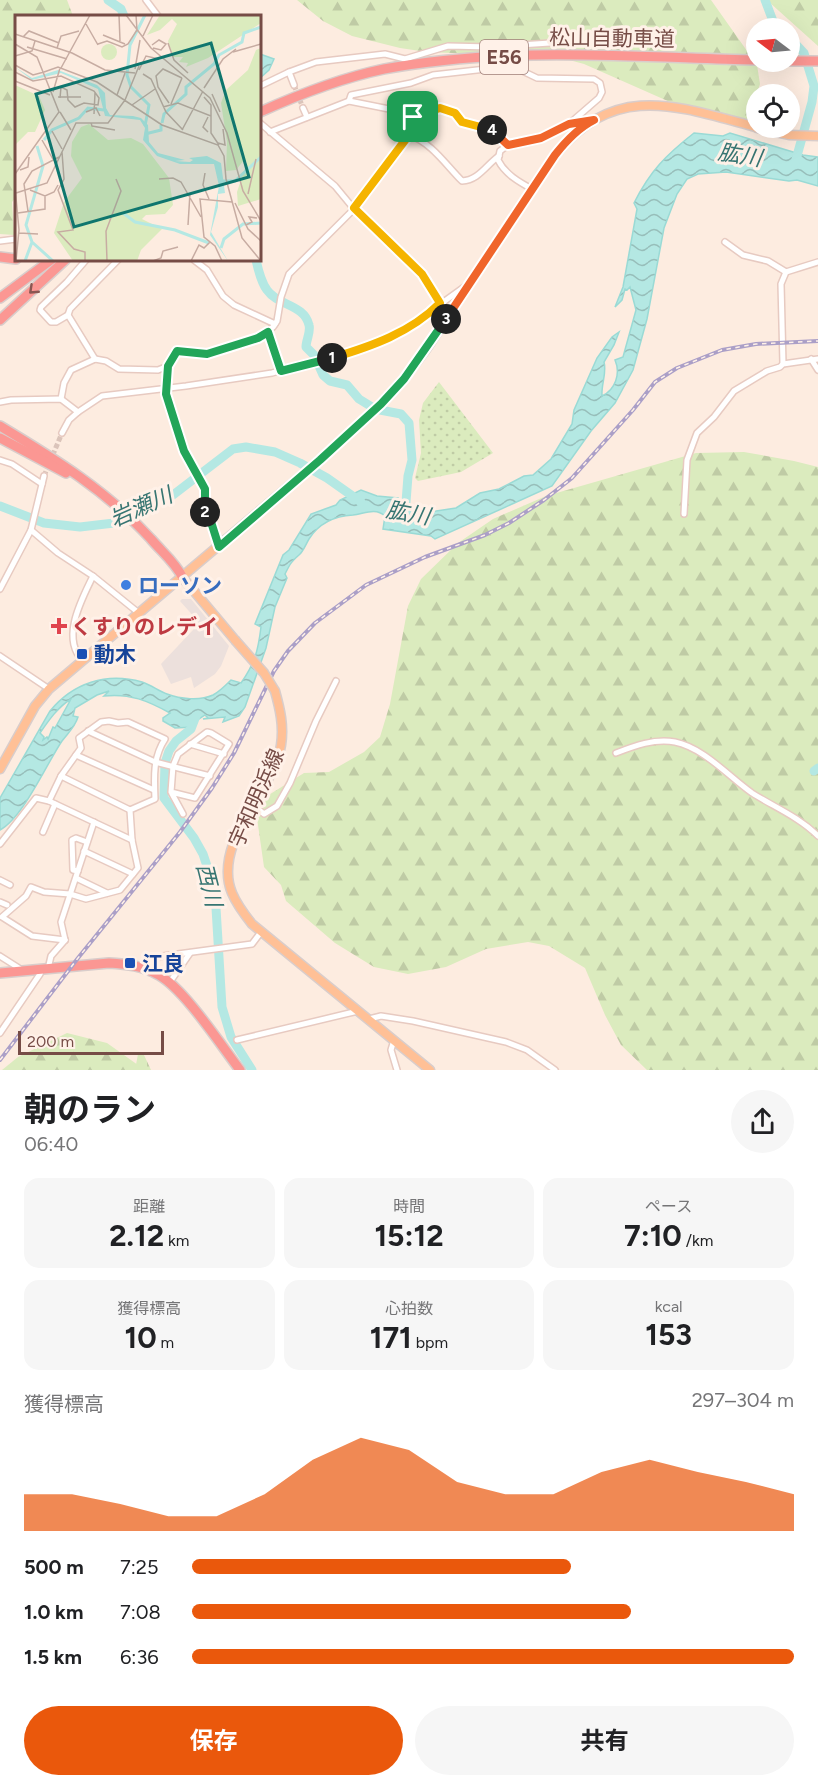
<!DOCTYPE html>
<html lang="ja">
<meta charset="utf-8">
<style>
body{margin:0;font-family:Figtree,"Noto Sans JP",sans-serif;background:#f6f6f6;color:#202124;height:100vh;display:flex;flex-direction:column;font-size:22px;white-space:nowrap}
*{box-sizing:border-box;margin:0}
p{font-size:20px;color:#757577}
.icon{flex:none;width:33px;height:33px;fill:none;stroke:currentColor;stroke-width:2;stroke-linecap:round;stroke-linejoin:round}
.map{position:relative;height:1070px;overflow:hidden}
.drawer{display:flex;flex-direction:column;background:#fff;flex:1}
.drawer>*{flex:none}
.needle{width:39px;rotate:286deg}
.buttons{position:absolute;left:746px;top:18px;display:grid;gap:12px}
.buttons a{display:grid;place-items:center;width:54px;height:54px;border-radius:50%;background:#fff;box-shadow:0 6px 24px #0002;font-size:30px}
.scale{position:absolute;left:18px;bottom:15px;width:146px;box-sizing:border-box;padding-left:6px;border:3px solid #764c46;border-top:0;font-size:16px;line-height:21px;white-space:nowrap;color:#764c46;-webkit-text-stroke:4px #fff1e8;paint-order:stroke}
.pin{position:absolute;display:grid;place-items:center;width:51px;height:51px;color:#fff;margin:-26px;border-radius:12px;box-shadow:0 3px 9px #0006}
.km{position:absolute;width:30px;height:30px;margin:-15px;border-radius:50%;background:#222;color:#fff;font-size:16px;line-height:30px;text-align:center}
.round{display:grid;place-items:center;flex:none;width:63px;height:63px;border-radius:32px;background:#f6f6f6}
.summary{display:flex;align-items:center;justify-content:space-between;height:102px;padding:0 24px}
h1{font-size:33px;font-weight:700;line-height:45px}
.figures{display:grid;grid-template-columns:repeat(3,1fr);gap:9px;height:102px;padding:6px 24px}
.figures div{display:grid;align-content:center;border-radius:15px;background:#f6f6f6;text-align:center}
.figures b{font-size:30px;font-weight:700}
.figures small{font-size:16px;font-weight:400}
.figures p{font-size:16px}
.chart{height:168px;padding:12px 24px}
.chart p{display:flex;justify-content:space-between}
.chart svg{width:100%;height:108px;margin-top:6px;fill:#ea580c;opacity:.7}
.action{display:flex;gap:12px;margin-top:auto;padding:12px 24px}
.action a{flex:1;height:69px;border-radius:36px;background:#ea580c;color:#fff;font-size:24px;font-weight:700;line-height:69px;text-align:center}
.action a+a{background:#f6f6f6;color:#202124}
ul{padding:0 24px;list-style:none;font-size:20px}
li{display:grid;grid-template-columns:96px 72px 1fr;align-items:center;height:45px}
li i{height:15px;border-radius:8px;background:#ea580c}
.map>svg:first-child{display:block}
.industrial{fill:#ece0dc}
.forest{fill:url(#forest-firs)}
.cemetery{fill:url(#cemetery-stones)}
.park{fill:url(#park-dots)}
.water{fill:url(#water-waves);stroke:#9adad5;stroke-width:1.5;fill-rule:evenodd}
.lines{fill:none;stroke-linecap:round;stroke-linejoin:round}
.river{stroke:#b4e8e3;stroke-width:9}
.street-tunnel{stroke:#dbc4ba;stroke-width:5;stroke-dasharray:5 2.5;stroke-linecap:butt}
.street-casing{stroke:#e7cac1;stroke-width:8}
.primary-casing{stroke:#d9cdcb;stroke-width:11}
.highway-casing{stroke:#d9cdcb;stroke-width:12}
.street{stroke:#fff;stroke-width:5}
.primary{stroke:#ffc096;stroke-width:8}
.highway{stroke:#fb9793;stroke-width:9}
.rail-casing{stroke:#ab9fc7;stroke-width:4}
.rail{stroke:#fff1e8;stroke-width:1.5;stroke-dasharray:4.5;stroke-linecap:butt}
.primary-bridge-casing{stroke:#d9cdcb;stroke-width:11;stroke-linecap:butt}
.primary-bridge{stroke:#ffc096;stroke-width:8}
.oneway{stroke:#8a5752}
.split-1-casing{stroke:#fff;stroke-width:12}
.split-2-casing{stroke:#fff;stroke-width:12}
.split-3-casing{stroke:#fff;stroke-width:12}
.split-4-casing{stroke:#fff;stroke-width:12}
.split-5-casing{stroke:#fff;stroke-width:12}
.split-1{stroke:#f5b400;stroke-width:8}
.split-2{stroke:#22a559;stroke-width:8}
.split-3{stroke:#22a559;stroke-width:8}
.split-4{stroke:#f0652b;stroke-width:8}
.split-5{stroke:#f5b400;stroke-width:8}
.shop-dot{fill:#3f7fe0;stroke:#fff1e8;stroke-width:2}
.health-dot{fill:#e0444e;stroke:#fff1e8;stroke-width:2}
.transit-dot{fill:#1a4fb4;stroke:#fff1e8;stroke-width:2}
.labels{text-anchor:middle;dominant-baseline:central;stroke-width:6;stroke-linejoin:round;paint-order:stroke}
.shield{fill:#fff1e8;stroke:#9f7e77;stroke-width:1.5}
.shield-label{font-size:20px;font-weight:bold;fill:#764c46}
.street-label{font-size:21px;fill:#764c46;stroke:#fff1e8}
.shop-label{font-size:21px;font-weight:bold;fill:#366cbe;stroke:#fff1e8;text-anchor:start}
.health-label{font-size:21px;font-weight:bold;fill:#be3a42;stroke:#fff1e8;text-anchor:start}
.transit-label{font-size:21px;font-weight:bold;fill:#164399;stroke:#fff1e8;text-anchor:start}
.water-label{font-size:22px;font-style:italic;fill:#377572;stroke:#fff1e8}
.inset-river{fill:none;stroke:#b4e8e3;stroke-width:3}
.inset-road{fill:none;stroke:#c7aca2;stroke-width:1.5}
.view{fill:#0f766e;fill-opacity:0.15;stroke:#0f766e;stroke-width:3}
.inset-edge{fill:none;stroke:#764c46;stroke-width:3}
</style>
<div class="map">
<svg width="818" height="1070" viewBox="0 0 818 1070">
<defs>
<pattern id="forest-firs" width="22" height="20" patternUnits="userSpaceOnUse" patternTransform="scale(1.5)"><rect width="22" height="20" fill="#dbebbe"/><path d="M5 1l3.5 6h-7zM16 11l3.5 6h-7z" fill="#bfcba5"/></pattern>
<pattern id="cemetery-stones" width="16" height="16" patternUnits="userSpaceOnUse" patternTransform="scale(1.5)"><rect width="16" height="16" fill="#dbebbe"/><path d="M2 7V4a2 2 0 0 1 4 0v3zM10 15v-3a2 2 0 0 1 4 0v3z" fill="#bfcba5"/></pattern>
<pattern id="park-dots" width="8" height="8" patternUnits="userSpaceOnUse" patternTransform="scale(1.5)"><rect width="8" height="8" fill="#dbebbe"/><path d="M2 2h.1M6 6h.1" fill="none" stroke="#bfcba5" stroke-width="1.8" stroke-linecap="round"/></pattern>
<pattern id="water-waves" width="16" height="10" patternUnits="userSpaceOnUse" patternTransform="scale(1.5)"><rect width="16" height="10" fill="#b4e8e3"/><path d="M0 5q4-4 8 0t8 0" fill="none" stroke="#97beba"/></pattern>
</defs>
<rect width="100%" height="100%" fill="#fdece0"/>
<!-- industrial -->
<polygon class="industrial" points="182,599 191,599 229,646 221,666 215,674 194,688 191,677 171,684 161,664 193,630 196,619 180,601"/>
<!-- forest -->
<g class="forest">
<polygon points="0,0 67,0 73,16 16,16 16,197 12,202 14,235 0,234"/>
<polygon points="297,0 711,0 757,65 760,84 749,120 723,120 679,106 584,64 558,57 427,52 400,48 352,36 323,21"/>
<polygon points="765,0 818,0 818,46 769,2"/>
<polygon points="744,452 794,461 818,467 818,1070 647,1070 621,1045 605,1015 585,968 549,946 528,942 486,949 446,967 408,974 374,967 335,943 286,901 281,885 264,867 257,818 267,796 304,773 329,772 364,752 380,737 390,704 408,606 421,579 458,543 493,519 546,496 696,453"/>
<polygon points="67,1033 107,1043 145,1070 2,1070 18,1057"/>
</g>
<!-- cemetery -->
<polygon class="cemetery" points="138,1054 144,1055 151,1070 135,1070"/>
<!-- park -->
<polygon class="park" points="439,382 493,453 461,472 418,481 415,478 421,453 419,420 423,403"/>
<!-- water -->
<g class="water">
<polygon points="260,54 274,59 269,70 260,78"/>
<path d="M694,133L723,136L730,133L803,155L818,157V186L797,180L789,181L726,172L698,174L687,179L677,194L664,228L647,319L633,370L615,403L591,431L552,486L435,539L431,536L383,529L385,516C375,507 364,514 353,515C335,516 319,523 309,539C306,544 303,552 299,555C291,562 290,564 285,574L287,578L275,607L266,648L245,707L239,716L223,722L225,717L203,719L208,718L205,715L196,721L194,727L175,728L163,721V718L170,713C148,701 130,693 104,696L109,691L97,695L75,708L73,716L78,717C75,727 68,733 62,741C47,763 23,818 0,830V798L50,711C73,683 106,672 142,682C151,685 159,691 167,694C180,699 200,701 213,695C219,692 226,685 231,680L241,683C255,663 258,651 261,627L255,624L283,555L289,550L311,514L336,505L340,500L361,490L377,496L398,498V503L423,513L456,508L480,493L499,489L524,476L533,475L551,459L572,424L574,410L597,358L612,337L619,332L614,345L604,362C607,373 601,385 602,396C615,390 621,374 615,360L623,357L636,310L630,287L627,290L625,289L622,300L615,307L623,287L637,209L634,203C650,171 666,155 694,133ZM71,699L55,728L53,727L48,739L47,737L43,740L44,737L40,733C49,720 58,707 71,699Z"/>
</g>
<g class="lines">
<!-- river -->
<g class="river">
<polyline points="108,0 121,9 124,16"/>
<polyline points="765,0 773,21 780,28"/>
<polyline points="789,37 804,53 814,86 812,102 795,163"/>
<path d="M256,260C258,269 261,282 267,290C278,306 304,304 309,325C311,332 306,340 306,347L314,355L323,375L330,381L347,385L359,399L372,407"/>
<polyline points="380,410 401,414 409,423 412,460 408,476 405,515"/>
<polyline points="0,506 44,523 80,527 114,523 173,495 233,449 246,447 275,452 300,463 327,478 361,502"/>
<polyline points="196,716 191,729 176,741 169,751 165,763 164,798 194,838 203,854 208,869 214,890 216,908 222,1007 231,1037 252,1070"/>
<polyline points="814,771 818,768"/>
</g>
<!-- street-tunnel -->
<g class="street-tunnel">
<polyline points="294,85 303,108"/>
<polyline points="44,476 62,433"/>
</g>
<!-- street casing -->
<g class="street-casing">
<g id="street">
<polyline points="146,0 158,16"/>
<polyline points="289,72 316,62 385,54 405,59 448,46 491,47 596,40"/>
<polyline points="260,86 289,72 294,85"/>
<polyline points="349,101 351,95 411,83 433,75 512,66 537,78 594,79 600,83 602,92 599,98 569,124"/>
<polyline points="303,108 307,117"/>
<polyline points="260,123 335,186 354,209 422,274 440,303"/>
<polyline points="270,132 349,101 394,110 413,117"/>
<path d="M409,135C432,143 445,164 462,181C479,180 486,165 499,156"/>
<path d="M532,189C519,182 505,174 498,160L500,151L508,145L541,138L569,124L592,120"/>
<polyline points="0,241 16,239"/>
<polyline points="725,242 743,255 768,261 786,272"/>
<polyline points="194,260 207,270 223,296 234,305 275,324"/>
<polyline points="68,315 56,322 51,322 40,310 41,307 67,282 86,260"/>
<polyline points="268,331 281,371"/>
<polyline points="95,359 68,315 70,309 118,260"/>
<polyline points="811,359 818,370"/>
<polyline points="783,364 781,284 786,272 818,262"/>
<polyline points="61,399 64,383 71,370 95,359 106,361 119,369 158,370 168,366"/>
<polyline points="0,402 11,400 61,399 78,412"/>
<polyline points="62,433 69,420 78,412 102,396 186,386 272,373 369,346 396,336 467,285"/>
<polyline points="0,460 12,464 42,484"/>
<polyline points="684,514 687,460 697,433 714,417 734,391 767,371 780,367 783,364 818,359"/>
<polyline points="31,530 58,553 93,576 140,614"/>
<polyline points="218,546 212,525 206,514 205,489 184,451 170,411 166,388 169,370 168,366 177,351 207,353 258,338 273,327 277,321 281,297 289,274 354,209 409,135 413,117 440,108 455,113 462,122 491,129 508,145"/>
<polyline points="0,589 31,530 44,476"/>
<polyline points="0,656 49,689"/>
<path d="M83,661C60,638 82,599 93,576"/>
<polyline points="88,731 155,762 210,776"/>
<polyline points="190,744 224,754"/>
<path d="M616,753C634,746 655,738 675,742C704,748 728,776 752,793C774,807 799,817 818,836"/>
<polyline points="76,755 154,790"/>
<polyline points="61,776 130,810"/>
<polyline points="171,792 195,798 229,744 211,733 207,732 178,754 173,766 171,792 183,814"/>
<path d="M49,801L61,776L81,748L79,738L101,722L109,721L118,723L128,722L165,739C153,757 154,777 155,799L130,810L132,840L138,868L120,890L86,899L70,894L44,892L31,887L26,896L2,917L32,936L65,940"/>
<polyline points="253,805 264,814 277,806 290,783 316,721 336,681"/>
<polyline points="43,832 55,804"/>
<polyline points="0,844 36,798 49,801 132,840"/>
<polyline points="84,851 133,874"/>
<polyline points="78,871 73,870 72,840 76,838 87,842"/>
<polyline points="76,878 107,893"/>
<polyline points="0,880 10,885"/>
<polyline points="0,902 7,905"/>
<polyline points="65,940 61,922 94,822"/>
<polyline points="0,956 22,970"/>
<polyline points="143,968 151,960 163,956 252,944 261,932"/>
<polyline points="48,969 51,956 65,940"/>
<polyline points="170,982 190,953"/>
<polyline points="369,1019 381,1016 413,1021 506,1042 527,1050 555,1070"/>
<polyline points="0,1033 40,974 42,969"/>
<polyline points="237,1040 358,1011"/>
<polyline points="394,1040 391,1050 397,1070"/>
</g>
</g>
<!-- primary casing -->
<g class="primary-casing">
<g id="primary">
<polyline points="757,128 789,135 818,136"/>
<polyline points="183,578 235,640"/>
<path d="M275,691C280,709 284,726 281,745C279,760 271,773 264,787C246,817 217,857 232,893C237,905 244,914 252,924L430,1070"/>
<path d="M0,769L35,706L49,689L320,460L381,404L404,379L427,348L555,155C615,81 677,106 756,127"/>
</g>
</g>
<!-- highway casing -->
<g class="highway-casing">
<g id="highway">
<polyline points="789,61 818,61"/>
<path d="M260,112C300,94 341,78 384,69C506,46 632,57 756,60"/>
<polyline points="0,257 16,259"/>
<polyline points="0,298 51,260"/>
<polyline points="0,320 65,260"/>
<path d="M0,426C55,459 107,491 151,539C162,552 175,562 183,578"/>
<polyline points="0,438 66,473"/>
<path d="M0,973L109,963C127,964 143,966 159,975C185,990 220,1044 240,1070"/>
</g>
</g>
<!-- street -->
<use href="#street" class="street"/>
<!-- primary -->
<use href="#primary" class="primary"/>
<!-- highway -->
<use href="#highway" class="highway"/>
<!-- rail casing -->
<g class="rail-casing">
<polyline id="rail" points="0,1060 78,958 180,832 212,788 234,753 274,671 288,651 315,623 366,585 425,557 485,535 509,523 544,500 572,478 633,410 655,382 677,368 722,350 756,344 818,341"/>
</g>
<!-- rail -->
<use href="#rail" class="rail"/>
<!-- primary-bridge casing -->
<g class="primary-bridge-casing">
<polyline id="primary-bridge" points="235,640 264,673 275,691"/>
</g>
<!-- primary-bridge -->
<use href="#primary-bridge" class="primary-bridge"/>
</g>
<!-- one-way arrows -->
<defs><path id="oneway-chevron" d="M-2-3.5L2.5 0L-2 3.5" fill="none" stroke-width="1.6" stroke-linecap="round" stroke-linejoin="round" transform="scale(1.5)"/></defs>
<use class="oneway" href="#oneway-chevron" transform="translate(33 290) rotate(137)"/>
<g class="lines">
<!-- split-1 casing -->
<g class="split-1-casing">
<path id="split-1" d="M332,358C372,346 410,333 440,303L422,274L354,208L409,135L413,117"/>
</g>
<!-- split-2 casing -->
<g class="split-2-casing">
<polyline id="split-2" points="205,512 205,489 184,451 166,394 168,366 177,351 207,354 258,338 268,332 281,371 332,358"/>
</g>
<!-- split-3 casing -->
<g class="split-3-casing">
<polyline id="split-3" points="205,512 212,525 219,547 320,460 381,404 404,379 446,319"/>
</g>
<!-- split-4 casing -->
<g class="split-4-casing">
<path id="split-4" d="M446,319L555,155C566,141 578,128 594,120L569,124L541,138L508,145L492,130"/>
</g>
<!-- split-5 casing -->
<g class="split-5-casing">
<polyline id="split-5" points="413,117 440,108 455,113 462,122 492,130"/>
</g>
<!-- split-1 -->
<use href="#split-1" class="split-1"/>
<!-- split-2 -->
<use href="#split-2" class="split-2"/>
<!-- split-3 -->
<use href="#split-3" class="split-3"/>
<!-- split-4 -->
<use href="#split-4" class="split-4"/>
<!-- split-5 -->
<use href="#split-5" class="split-5"/>
</g>
<!-- markers -->
<circle class="shop-dot" cx="126" cy="585" r="6"/>
<path class="health-dot" d="M56 617h6v6h6v6h-6v6h-6v-6h-6v-6h6z"/>
<g class="transit-dot">
<rect x="76" y="648" width="12" height="12" rx="3"/>
<rect x="124" y="957" width="12" height="12" rx="3"/>
</g>
<g class="labels">
<!-- shield labels -->
<rect class="shield" x="480" y="40" width="48" height="34" rx="4.5"/>
<g class="shield-label">
<text x="504" y="57">E56</text>
</g>
<!-- street labels -->
<g class="street-label">
<text transform="translate(612 38) rotate(1)">松山自動車道</text>
<text transform="translate(256 798) rotate(-66)">宇和明浜線</text>
</g>
<!-- shop labels -->
<g class="shop-label">
<text x="138" y="585">ローソン</text>
</g>
<!-- health labels -->
<g class="health-label">
<text x="71" y="626">くすりのレデイ</text>
</g>
<!-- transit labels -->
<g class="transit-label">
<text x="94" y="654">動木</text>
<text x="142" y="963">江良</text>
</g>
<!-- water labels -->
<g class="water-label">
<text transform="translate(740 155) rotate(9)">肱川</text>
<text transform="translate(141 507) rotate(-24)">岩瀬川</text>
<text transform="translate(408 513) rotate(10)">肱川</text>
<text transform="translate(209 885) rotate(76)">西川</text>
</g>
</g>
<!-- overview -->
<g transform="translate(15 15)">
<rect width="246" height="246" fill="#fdece0"/>
<path d="M145,0H246V8L193,43L171,52L173,48L164,47L168,42H158L153,26L162,9L157,4L145,15L132,20ZM246,33V184L223,191L222,177L232,147L229,145L221,155L211,156L212,127L206,88L211,75L233,55L241,35ZM0,70L24,81L30,95L20,117H13L0,130ZM74,109L93,125L116,123L128,129L154,163L158,190L150,199L131,200L127,204L147,214L126,235L122,246H58L39,218L49,187L67,163L56,141L57,127L66,112Z" fill="#dbebbe"/>
<path d="M86 37a8 8 0 1 1 16 0a8 8 0 1 1-16 0Z" fill="#dbebbe"/>
<path d="M0,52L17,63L43,55L82,70L90,78L91,93L95,100L118,101L126,103L133,110L134,127L143,138L170,145L160,146L175,147L178,145L174,143L192,141L206,148L210,178L203,179V192L196,217L213,246L195,220L204,171L199,149H165L142,141L128,125L130,113L125,105L90,101L83,74L46,58L17,65Z" fill="#b4e8e3"/>
<path class="inset-river" d="M130,0L115,30L112,60L116,72L134,90L130,111M147,108L149,99L171,79V72L199,49L204,40L227,27L229,18L246,12M130,119L146,115V110M29,125L37,115L64,103L73,93L89,95M205,166H220L246,142M108,198L120,207L160,215L194,228M17,227L11,210L28,151L22,131M17,227L38,246M206,233L209,224L228,209L246,208M10,246L17,227"/>
<path class="inset-road" d="M76,0H106M104,0L105,26M111,0L136,33L195,83L212,118L228,176L246,206M71,9L83,30M0,19L57,38L90,55L120,58M88,20L110,29M128,21L138,0M8,22L14,16L44,28M153,28L159,45L173,58M0,29L22,42L44,97L0,159M83,29L92,26L107,32L113,29L122,15L121,0M137,30L144,25L151,29L146,35L138,33M12,32L52,44M42,33L46,21L64,16M218,37L246,29M0,41L17,36L20,26M0,50L18,60L29,57M46,53L75,0M120,54L125,25M124,55L131,41L144,44M0,57L18,66L46,61L79,76L84,83L83,90L69,88L60,92L53,85L52,75L46,72L45,83M29,57L43,52L82,67L147,110L203,130L209,141L211,164L227,223L246,246M128,59L136,64L151,97L168,115M0,66L35,80M189,73L208,44L221,34M38,77L45,53M197,79L205,97M102,80L110,58M43,82H66M189,82L196,90V101M110,85L124,51M154,88L143,72L141,61L148,54L167,63M156,89L167,63M117,90L140,74M148,92L163,88L196,101V118L204,130M45,97L56,115M71,97L81,93L85,101M79,99L80,78M193,102L188,112L193,117M76,108L77,111L100,115M167,115L188,76M37,116L47,134M27,125L39,146M203,128L210,130L208,114M47,137L49,164L43,175L58,215L43,217L59,234L70,237V246M5,155L13,152L14,142M190,158L188,170L194,184M144,164L158,163L166,167L186,202M0,172L4,215L1,246M15,175L30,181L39,177L43,170M1,178L32,168L61,108H93L110,85M233,179L241,144M220,188L233,214L246,226M13,196L9,169L17,156L44,142M3,198L30,194V181M173,210L175,178M231,210L237,207L234,202L242,203M4,218L23,219M92,246L91,216L106,176L101,164M138,246L146,243L148,236L163,232M176,246L184,230L189,233L195,227M207,246L200,231L189,222L185,184L217,187"/>
<path class="view" d="M196,28L234,162L59,212L21,79Z"/>
<rect width="246" height="246" class="inset-edge"/>
</g>
</svg>
<div class="buttons">
<a><svg class="needle" viewBox="-14 -14 28 28"><path d="M0-13l5 13h-10z" fill="#e53935"/><path d="M0 13l5-13h-10z" fill="#757577"/></svg></a>
<a><svg class="icon" aria-label="locate" viewBox="0 0 24 24"><circle cx="12" cy="12" r="6"/><path d="M12 2v4M12 18v4M2 12h4M18 12h4"/></svg></a>
</div>
<div class="scale">200 m</div>
<div class="pin" style="left:413px;top:117px;background:#1e9e55"><svg class="icon" aria-label="arrive" viewBox="0 0 24 24"><path d="M6 21V4h12l-3 4 3 4H6"/></svg></div>
<b class="km" style="left:332px;top:358px">1</b>
<b class="km" style="left:205px;top:512px">2</b>
<b class="km" style="left:446px;top:319px">3</b>
<b class="km" style="left:492px;top:130px">4</b>
</div>
<section class="drawer">
<div class="summary"><div><h1>朝のラン</h1><p>06:40</p></div><a class="round"><svg class="icon" aria-label="share" viewBox="0 0 24 24"><path d="M12 15V3M7 8l5-5 5 5M5 13v7h14v-7"/></svg></a></div>
<div class="figures">
<div><p>距離</p><b>2.12<small> km</small></b></div>
<div><p>時間</p><b>15:12</b></div>
<div><p>ペース</p><b>7:10<small> /km</small></b></div>
</div>
<div class="figures">
<div><p>獲得標高</p><b>10<small> m</small></b></div>
<div><p>心拍数</p><b>171<small> bpm</small></b></div>
<div><p>kcal</p><b>153</b></div>
</div>
<div class="chart"><p><span>獲得標高</span>297–304 m</p>
<svg viewBox="0 0 160 44" preserveAspectRatio="none"><path d="M0 44V29L10 29L20 33L30 38L40 38L50 29L60 15L70 6L80 11L90 24L100 29L110 29L120 20L130 15L140 20L150 24L160 29V44z"/></svg>
</div>
<ul>
<li><b>500 m</b>7:25<i style="width:63%"></i></li>
<li><b>1.0 km</b>7:08<i style="width:73%"></i></li>
<li><b>1.5 km</b>6:36<i style="width:100%"></i></li>
</ul>
<div class="action"><a>保存</a><a>共有</a></div>
</section>
